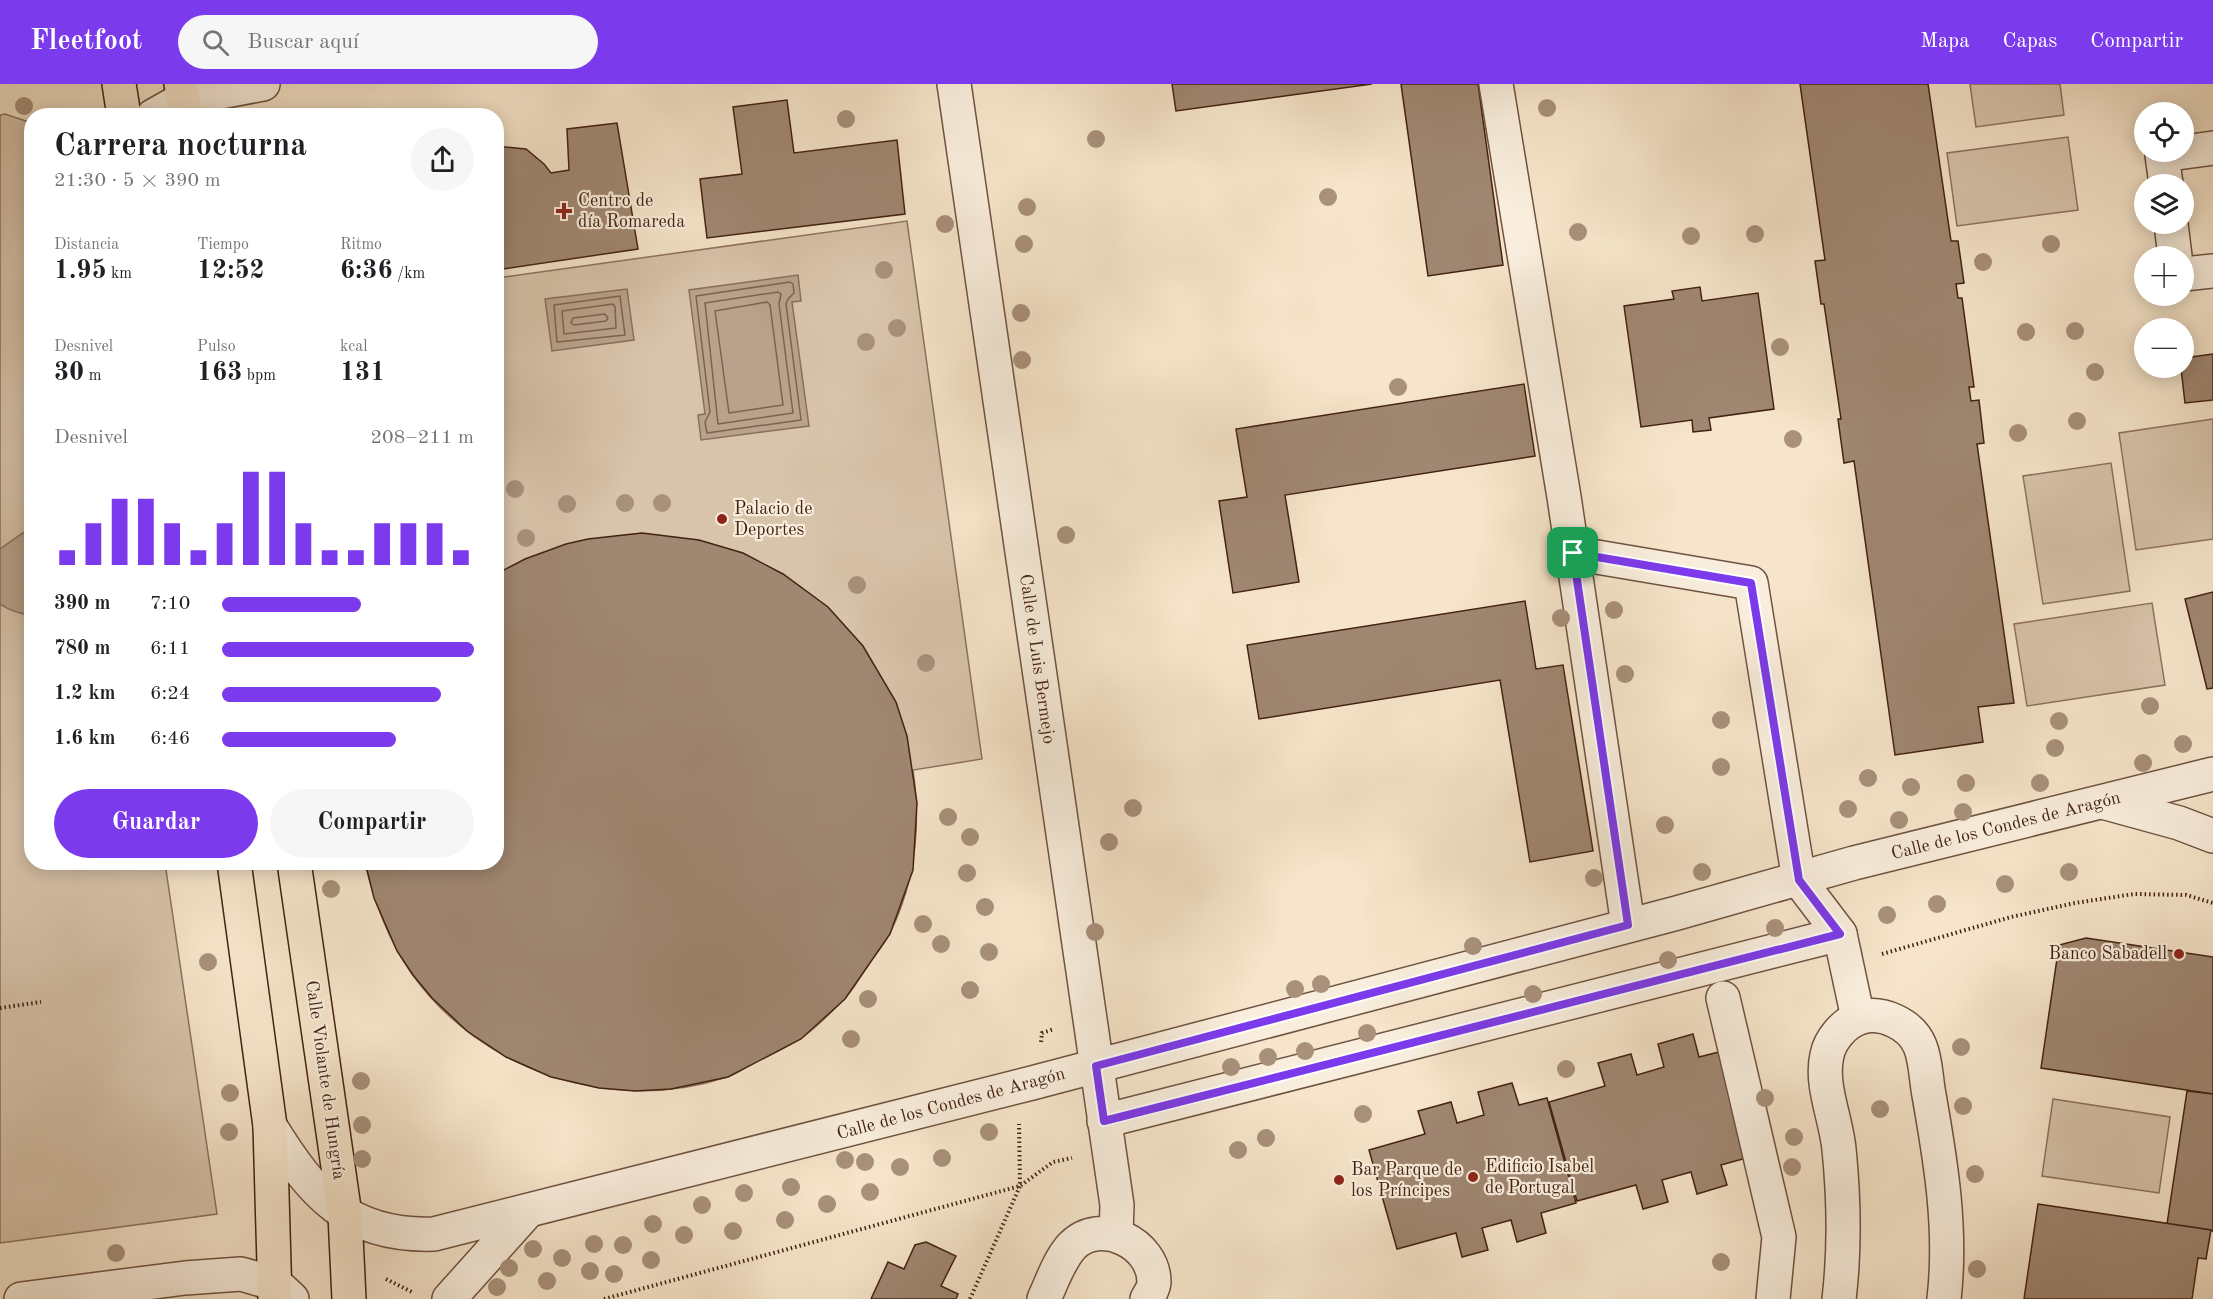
<!DOCTYPE html>
<html lang="es">
<meta charset="utf-8">
<style>
body{margin:0;font-family:"Old Standard TT",serif;background:#f6f6f6;color:#202124;height:100vh;display:flex;flex-direction:column;font-size:22px;white-space:nowrap}
*{box-sizing:border-box;margin:0}
p{font-size:20px;color:#757577}
.icon{flex:none;width:33px;height:33px;fill:none;stroke:currentColor;stroke-width:2;stroke-linecap:round;stroke-linejoin:round}
.map{position:relative;flex:1;overflow:hidden}
.details{position:absolute;left:24px;top:24px;width:480px;height:762px;display:flex;flex-direction:column;background:#fff;border-radius:24px;box-shadow:0 3px 15px #0003}
.details>*{flex:none}
.tools{position:absolute;left:2134px;top:18px;display:grid;gap:12px}
.tools a{display:grid;place-items:center;width:60px;height:60px;border-radius:50%;background:#fff;box-shadow:0 3px 15px #0003;font-size:30px}
.pin{position:absolute;display:grid;place-items:center;width:51px;height:51px;color:#fff;margin:-26px;border-radius:12px;box-shadow:0 3px 9px #0006}
.round{display:grid;place-items:center;flex:none;width:63px;height:63px;border-radius:32px;background:#f6f6f6}
.head{display:flex;align-items:center;justify-content:space-between;height:102px;padding:0 30px}
h1{font-size:33px;font-weight:800;line-height:45px}
.figures{display:grid;grid-template-columns:repeat(3,1fr);gap:9px;height:102px;padding:6px 30px}
.figures div{display:grid;align-content:center}
.figures b{font-size:26px;font-weight:800}
.figures small{font-size:16px;font-weight:400}
.figures p{font-size:16px}
.chart{height:168px;padding:12px 30px}
.chart p{display:flex;justify-content:space-between}
.chart svg{width:100%;height:108px;margin-top:6px;stroke:#7c3aed;stroke-width:6}
.cta{display:flex;gap:12px;margin-top:auto;padding:12px 30px}
.cta a{flex:1;height:69px;border-radius:36px;background:#7c3aed;color:#fff;font-size:24px;font-weight:800;line-height:69px;text-align:center}
.cta a+a{background:#f6f6f6;color:#202124}
ul{padding:0 30px;list-style:none;font-size:20px}
li{display:grid;grid-template-columns:96px 72px 1fr;align-items:center;height:45px}
li i{height:15px;border-radius:8px;background:#7c3aed}
header{display:flex;align-items:center;gap:36px;box-sizing:border-box;height:84px;padding:0 30px;background:#7c3aed;color:#fff}
header strong{font-size:28px}
nav{display:flex;gap:33px;margin-inline-start:auto;font-size:21px}
.search{width:420px;height:54px;background:#f6f6f6;display:flex;align-items:center;gap:15px;box-sizing:border-box;padding:0 21px;border-radius:33px;color:#757577;font-size:22px}
.map>svg:first-child{display:block}
.green{fill:#d8c4ab;stroke:#8e725e;stroke-width:1.5}
.water{fill:#b9a28b;stroke:#8a6e5b;stroke-width:1.5}
.lines{fill:none;stroke-linecap:round;stroke-linejoin:round}
.shore{stroke:#7e624e;stroke-width:1.5}
.building{fill:#a08772;stroke:#432112;stroke-width:1.5}
.minor-casing{stroke:#705240;stroke-width:36}
.major-casing{stroke:#432112;stroke-width:36}
.path{stroke:#432112;stroke-width:4;stroke-dasharray:1.5 3;stroke-linecap:butt}
.minor{stroke:#f9eedd;stroke-width:33}
.major{stroke:#f6e5ca;stroke-width:33}
.tree{fill:#a8907a}
.route-casing{stroke:#fff;stroke-width:12}
.route{stroke:#7c3aed;stroke-width:8}
.poi-dot{fill:#8f2418;stroke:#f9eedd;stroke-width:2}
.labels{text-anchor:middle;dominant-baseline:central;stroke-width:4.5;stroke-linejoin:round;paint-order:stroke}
.poi-label{font-size:18px;fill:#432112;stroke:#f9eedd;text-anchor:start}
.street-label{font-size:18px;fill:#432112;stroke:#f9eedd}
</style>
<header>
<strong>Fleetfoot</strong>
<div class="search"><svg class="icon" aria-label="search" viewBox="0 0 24 24"><circle cx="10" cy="10" r="6"/><path d="M15 15l6 6"/></svg>Buscar aquí</div>
<nav><a>Mapa</a><a>Capas</a><a>Compartir</a></nav>
</header>
<div class="map">
<svg width="2213" height="1215" viewBox="0 0 2213 1215">
<rect width="100%" height="100%" fill="#f6e5ca"/>
<filter id="stains"><feTurbulence type="fractalNoise" baseFrequency=".00333" numOctaves="4"/><feColorMatrix values="0 0 0 0 .2 0 0 0 0 .09 0 0 0 0 .02 0 0 0 .5 -.17"/></filter>
<radialGradient id="worn" r=".72"><stop offset=".6" stop-color="#630" stop-opacity="0"/><stop offset="1" stop-color="#630" stop-opacity=".3"/></radialGradient>
<!-- green -->
<g class="green">
<polygon points="1970,0 2060,0 2064,31 1976,43"/>
<polygon points="5,30 32,39 32,778 165,779 217,1130 0,1159 0,31"/>
<polygon points="2068,53 2078,126 1957,142 1947,69"/>
<path d="M907,137L982,675L913,686C921,741 915,798 890,849C884,861 874,872 867,883C859,894 853,907 843,916C830,929 815,946 799,955C785,964 770,971 755,978C746,983 737,990 727,993C613,1031 482,988 412,890C388,856 375,819 365,779L496,778L497,194Z"/>
<polygon points="2213,335 2213,455 2136,466 2119,349"/>
<polygon points="2111,379 2130,507 2043,520 2023,392"/>
<polygon points="2152,519 2165,601 2027,622 2014,540"/>
<polygon points="2053,1015 2170,1033 2159,1109 2042,1092"/>
</g>
<!-- water -->
<g class="water">
<polygon points="798,191 801,217 792,218 809,342 701,356 698,331 705,330 689,206"/>
<polygon points="627,205 634,256 552,267 545,215"/>
<path d="M31,446L32,531C20,530 9,526 0,520V465L23,449Z"/>
</g>
<g class="lines">
<!-- shore -->
<g class="shore">
<polygon points="790,198 793,200 794,209 788,215 786,220 801,336 707,349 705,338 710,328 696,212"/>
<polygon points="778,208 781,210 779,220 793,329 718,340 705,219"/>
<polygon points="620,212 625,251 557,258 554,221"/>
<polygon points="767,218 770,221 783,321 729,329 715,227"/>
<polygon points="613,220 615,223 616,244 564,250 562,227"/>
<polygon points="605,230 608,234 606,237 574,241 571,239 573,234"/>
</g>
</g>
<!-- building -->
<g class="building">
<polygon points="1172,0 1372,0 1176,27"/>
<polygon points="1401,0 1478,0 1503,181 1428,192"/>
<polygon points="1800,0 1928,0 1951,157 1958,157 1964,199 1956,200 1958,214 1962,214 1974,303 1969,303 1971,317 1979,316 1984,359 1977,360 2014,619 1978,623 1983,658 1895,671 1854,377 1844,379 1838,335 1841,335 1824,220 1821,220 1815,177 1825,176"/>
<polygon points="787,16 794,69 897,56 905,130 707,154 700,95 742,90 733,23"/>
<polygon points="617,39 638,165 496,186 496,62 526,65 544,80 551,89 569,86 567,45"/>
<polygon points="1700,203 1702,217 1758,209 1774,325 1709,334 1711,346 1693,348 1692,336 1641,343 1624,222 1674,215 1672,207"/>
<polygon points="2213,270 2213,316 2185,319 2181,284 2184,284 2184,274"/>
<polygon points="1524,300 1535,372 1285,411 1299,498 1233,509 1219,417 1247,413 1236,345"/>
<polygon points="642,449 699,456 743,469 783,490 828,523 863,562 896,618 907,652 917,719 913,786 890,850 845,915 801,955 728,993 671,1005 635,1007 599,1004 551,993 506,973 467,947 432,914 413,891 397,867 374,814 365,778 496,778 496,490 525,475 566,460 588,455"/>
<polygon points="2213,508 2213,604 2207,605 2185,515"/>
<polygon points="1525,517 1536,585 1563,581 1593,767 1530,778 1500,596 1259,635 1247,561"/>
<polygon points="2086,854 2213,873 2213,1010 2041,984 2059,861"/>
<polygon points="1693,950 1699,973 1727,966 1757,1071 1721,1081 1727,1101 1697,1110 1691,1088 1662,1096 1668,1118 1643,1125 1636,1101 1577,1117 1549,1018 1605,1002 1598,979 1631,970 1637,991 1664,983 1658,960"/>
<polygon points="1512,999 1519,1021 1547,1014 1576,1119 1541,1129 1546,1149 1517,1158 1511,1136 1482,1144 1488,1166 1462,1173 1456,1149 1397,1165 1369,1066 1425,1050 1418,1027 1451,1018 1457,1039 1484,1031 1478,1008"/>
<polygon points="2187,1007 2213,1010 2213,1147 2167,1140"/>
<polygon points="2038,1120 2211,1146 2206,1175 2198,1174 2192,1215 2024,1215"/>
<polygon points="926,1158 956,1172 941,1202 958,1210 956,1215 871,1215 888,1178 904,1185 915,1161"/>
</g>
<g class="lines">
<!-- minor casing -->
<g class="minor-casing">
<g id="minor">
<polyline points="954,0 1117,1121 1116,1151"/>
<polyline points="1496,0 1564,413 1628,841"/>
<polyline points="153,32 183,15 263,0"/>
<polyline points="2166,100 2162,71 2213,64"/>
<polyline points="2171,140 2175,172"/>
<polyline points="2184,190 2213,187"/>
<polyline points="1573,469 1751,499 1799,796 1840,850 1858,934"/>
<polyline points="2106,719 2179,739 2213,752"/>
<polyline points="1723,914 1779,1153 1773,1215"/>
<polyline points="1104,1037 1840,850"/>
<path d="M270,1042C312,1110 348,1153 434,1150L1032,999L1677,829L1854,779L2213,690"/>
<polyline points="21,1215 185,1194 241,1190 276,1200 292,1215"/>
<polyline points="449,1215 527,1128"/>
<path d="M1044,1215C1052,1198 1059,1176 1072,1162C1100,1133 1154,1159 1154,1198C1154,1203 1150,1210 1147,1215"/>
<path d="M1839,1215C1845,1165 1844,1115 1839,1065C1836,1034 1820,1001 1827,971C1830,956 1844,939 1859,934C1881,926 1911,940 1920,962C1926,976 1926,996 1929,1011C1941,1079 1952,1146 1944,1215"/>
</g>
</g>
<!-- major casing -->
<g class="major-casing">
<g id="major">
<polyline points="119,0 124,32"/>
<polyline points="181,0 186,32"/>
<polyline points="234,778 270,1042 275,1215"/>
<polyline points="294,778 345,1131 349,1215"/>
</g>
</g>
<!-- path -->
<g class="path">
<polyline points="1882,870 2011,833 2075,819 2134,810 2186,811 2213,819"/>
<polyline points="0,924 41,918"/>
<polyline points="1041,958 1042,949 1054,945"/>
<polyline points="386,1195 414,1209"/>
<polyline points="604,1215 1020,1102 1053,1078 1072,1074"/>
<polyline points="970,1215 1020,1102 1019,1040"/>
</g>
<!-- minor -->
<use href="#minor" class="minor"/>
<!-- major -->
<use href="#major" class="major"/>
</g>
<!-- trees -->
<g class="tree">
<circle cx="24" cy="22" r="9"/>
<circle cx="1547" cy="24" r="9"/>
<circle cx="846" cy="35" r="9"/>
<circle cx="1096" cy="55" r="9"/>
<circle cx="1328" cy="113" r="9"/>
<circle cx="1027" cy="123" r="9"/>
<circle cx="945" cy="140" r="9"/>
<circle cx="1578" cy="148" r="9"/>
<circle cx="1755" cy="150" r="9"/>
<circle cx="1691" cy="152" r="9"/>
<circle cx="1024" cy="160" r="9"/>
<circle cx="2051" cy="160" r="9"/>
<circle cx="1983" cy="178" r="9"/>
<circle cx="884" cy="186" r="9"/>
<circle cx="1021" cy="229" r="9"/>
<circle cx="897" cy="244" r="9"/>
<circle cx="2075" cy="247" r="9"/>
<circle cx="2026" cy="248" r="9"/>
<circle cx="866" cy="258" r="9"/>
<circle cx="1780" cy="263" r="9"/>
<circle cx="1022" cy="276" r="9"/>
<circle cx="2095" cy="288" r="9"/>
<circle cx="1398" cy="303" r="9"/>
<circle cx="2077" cy="337" r="9"/>
<circle cx="2018" cy="349" r="9"/>
<circle cx="1793" cy="355" r="9"/>
<circle cx="515" cy="405" r="9"/>
<circle cx="625" cy="419" r="9"/>
<circle cx="662" cy="419" r="9"/>
<circle cx="567" cy="420" r="9"/>
<circle cx="1066" cy="451" r="9"/>
<circle cx="526" cy="454" r="9"/>
<circle cx="857" cy="501" r="9"/>
<circle cx="1614" cy="526" r="9"/>
<circle cx="1561" cy="534" r="9"/>
<circle cx="926" cy="579" r="9"/>
<circle cx="1625" cy="590" r="9"/>
<circle cx="2150" cy="622" r="9"/>
<circle cx="1721" cy="636" r="9"/>
<circle cx="2059" cy="637" r="9"/>
<circle cx="2183" cy="660" r="9"/>
<circle cx="2055" cy="664" r="9"/>
<circle cx="2143" cy="679" r="9"/>
<circle cx="1721" cy="683" r="9"/>
<circle cx="1868" cy="694" r="9"/>
<circle cx="1966" cy="699" r="9"/>
<circle cx="2040" cy="699" r="9"/>
<circle cx="1911" cy="703" r="9"/>
<circle cx="1133" cy="724" r="9"/>
<circle cx="1848" cy="725" r="9"/>
<circle cx="1963" cy="728" r="9"/>
<circle cx="948" cy="733" r="9"/>
<circle cx="1899" cy="736" r="9"/>
<circle cx="1665" cy="741" r="9"/>
<circle cx="970" cy="753" r="9"/>
<circle cx="1109" cy="758" r="9"/>
<circle cx="1702" cy="788" r="9"/>
<circle cx="2069" cy="788" r="9"/>
<circle cx="967" cy="789" r="9"/>
<circle cx="1594" cy="794" r="9"/>
<circle cx="2005" cy="800" r="9"/>
<circle cx="331" cy="805" r="9"/>
<circle cx="1937" cy="820" r="9"/>
<circle cx="985" cy="823" r="9"/>
<circle cx="1887" cy="831" r="9"/>
<circle cx="923" cy="840" r="9"/>
<circle cx="1775" cy="844" r="9"/>
<circle cx="1095" cy="848" r="9"/>
<circle cx="941" cy="860" r="9"/>
<circle cx="1473" cy="862" r="9"/>
<circle cx="989" cy="868" r="9"/>
<circle cx="1668" cy="876" r="9"/>
<circle cx="208" cy="878" r="9"/>
<circle cx="1321" cy="900" r="9"/>
<circle cx="1295" cy="905" r="9"/>
<circle cx="970" cy="906" r="9"/>
<circle cx="1533" cy="910" r="9"/>
<circle cx="868" cy="915" r="9"/>
<circle cx="1367" cy="949" r="9"/>
<circle cx="851" cy="955" r="9"/>
<circle cx="1961" cy="963" r="9"/>
<circle cx="1305" cy="967" r="9"/>
<circle cx="1268" cy="973" r="9"/>
<circle cx="1231" cy="983" r="9"/>
<circle cx="1566" cy="985" r="9"/>
<circle cx="361" cy="997" r="9"/>
<circle cx="230" cy="1009" r="9"/>
<circle cx="1765" cy="1014" r="9"/>
<circle cx="1963" cy="1022" r="9"/>
<circle cx="1880" cy="1025" r="9"/>
<circle cx="1363" cy="1030" r="9"/>
<circle cx="362" cy="1041" r="9"/>
<circle cx="229" cy="1048" r="9"/>
<circle cx="989" cy="1048" r="9"/>
<circle cx="1794" cy="1053" r="9"/>
<circle cx="1266" cy="1054" r="9"/>
<circle cx="1238" cy="1066" r="9"/>
<circle cx="942" cy="1074" r="9"/>
<circle cx="362" cy="1075" r="9"/>
<circle cx="845" cy="1076" r="9"/>
<circle cx="865" cy="1078" r="9"/>
<circle cx="900" cy="1083" r="9"/>
<circle cx="1792" cy="1083" r="9"/>
<circle cx="1975" cy="1090" r="9"/>
<circle cx="791" cy="1103" r="9"/>
<circle cx="870" cy="1108" r="9"/>
<circle cx="744" cy="1109" r="9"/>
<circle cx="827" cy="1120" r="9"/>
<circle cx="702" cy="1121" r="9"/>
<circle cx="785" cy="1136" r="9"/>
<circle cx="653" cy="1140" r="9"/>
<circle cx="733" cy="1147" r="9"/>
<circle cx="684" cy="1151" r="9"/>
<circle cx="594" cy="1160" r="9"/>
<circle cx="623" cy="1161" r="9"/>
<circle cx="533" cy="1165" r="9"/>
<circle cx="116" cy="1169" r="9"/>
<circle cx="562" cy="1174" r="9"/>
<circle cx="651" cy="1176" r="9"/>
<circle cx="1721" cy="1178" r="9"/>
<circle cx="509" cy="1184" r="9"/>
<circle cx="1977" cy="1185" r="9"/>
<circle cx="590" cy="1187" r="9"/>
<circle cx="614" cy="1190" r="9"/>
<circle cx="547" cy="1197" r="9"/>
<circle cx="497" cy="1203" r="9"/>
</g>
<g class="lines">
<!-- route casing -->
<g class="route-casing">
<polygon id="route" points="1573,469 1751,499 1799,796 1840,850 1104,1037 1096,982 1628,841"/>
</g>
<!-- route -->
<use href="#route" class="route"/>
</g>
<!-- markers -->
<g class="poi-dot">
<path d="M561 118h6v6h6v6h-6v6h-6v-6h-6v-6h6z"/>
<circle cx="722" cy="435" r="6"/>
<circle cx="2179" cy="870" r="6"/>
<circle cx="1473" cy="1093" r="6"/>
<circle cx="1339" cy="1096" r="6"/>
</g>
<g class="labels">
<!-- poi labels -->
<g class="poi-label">
<text x="578" y="117">Centro de<tspan x="578" dy="21">día Romareda</tspan></text>
<text x="734" y="425">Palacio de<tspan x="734" dy="21">Deportes</tspan></text>
<text x="2167" y="870" text-anchor="end">Banco Sabadell</text>
<text x="1485" y="1083">Edificio Isabel<tspan x="1485" dy="21">de Portugal</tspan></text>
<text x="1351" y="1086">Bar Parque de<tspan x="1351" dy="21">los Príncipes</tspan></text>
</g>
<!-- street labels -->
<g class="street-label">
<text transform="translate(1037 575) rotate(82)">Calle de Luis Bermejo</text>
<text transform="translate(2006 742) rotate(-14)">Calle de los Condes de Aragón</text>
<text transform="translate(325 996) rotate(82)">Calle Violante de Hungría</text>
<text transform="translate(951 1020) rotate(-15)">Calle de los Condes de Aragón</text>
</g>
</g>
<rect width="100%" height="100%" filter="url(#stains)"/>
<rect width="100%" height="100%" fill="url(#worn)"/>
</svg>
<div class="tools">
<a><svg class="icon" aria-label="locate" viewBox="0 0 24 24"><circle cx="12" cy="12" r="6"/><path d="M12 2v4M12 18v4M2 12h4M18 12h4"/></svg></a>
<a><svg class="icon" aria-label="layers" viewBox="0 0 24 24"><path d="M12 4l9 5-9 5-9-5zM3 14l9 5 9-5"/></svg></a>
<a>+</a>
<a>−</a>
</div>
<div class="pin" style="left:1573px;top:469px;background:#1e9e55"><svg class="icon" aria-label="arrive" viewBox="0 0 24 24"><path d="M6 21V4h12l-3 4 3 4H6"/></svg></div>
<section class="details">
<div class="head"><div><h1>Carrera nocturna</h1><p>21:30 · 5 × 390 m</p></div><a class="round"><svg class="icon" aria-label="share" viewBox="0 0 24 24"><path d="M12 15V3M7 8l5-5 5 5M5 13v7h14v-7"/></svg></a></div>
<div class="figures">
<div><p>Distancia</p><b>1.95<small> km</small></b></div>
<div><p>Tiempo</p><b>12:52</b></div>
<div><p>Ritmo</p><b>6:36<small> /km</small></b></div>
</div>
<div class="figures">
<div><p>Desnivel</p><b>30<small> m</small></b></div>
<div><p>Pulso</p><b>163<small> bpm</small></b></div>
<div><p>kcal</p><b>131</b></div>
</div>
<div class="chart"><p><span>Desnivel</span>208–211 m</p>
<svg viewBox="0 0 160 44" preserveAspectRatio="none"><path d="M5 44V38M15 44V27M25 44V17M35 44V17M45 44V27M55 44V38M65 44V27M75 44V6M85 44V6M95 44V27M105 44V38M115 44V38M125 44V27M135 44V27M145 44V27M155 44V38"/></svg>
</div>
<ul>
<li><b>390 m</b>7:10<i style="width:55%"></i></li>
<li><b>780 m</b>6:11<i style="width:100%"></i></li>
<li><b>1.2 km</b>6:24<i style="width:87%"></i></li>
<li><b>1.6 km</b>6:46<i style="width:69%"></i></li>
</ul>
<div class="cta"><a>Guardar</a><a>Compartir</a></div>
</section>
</div>
